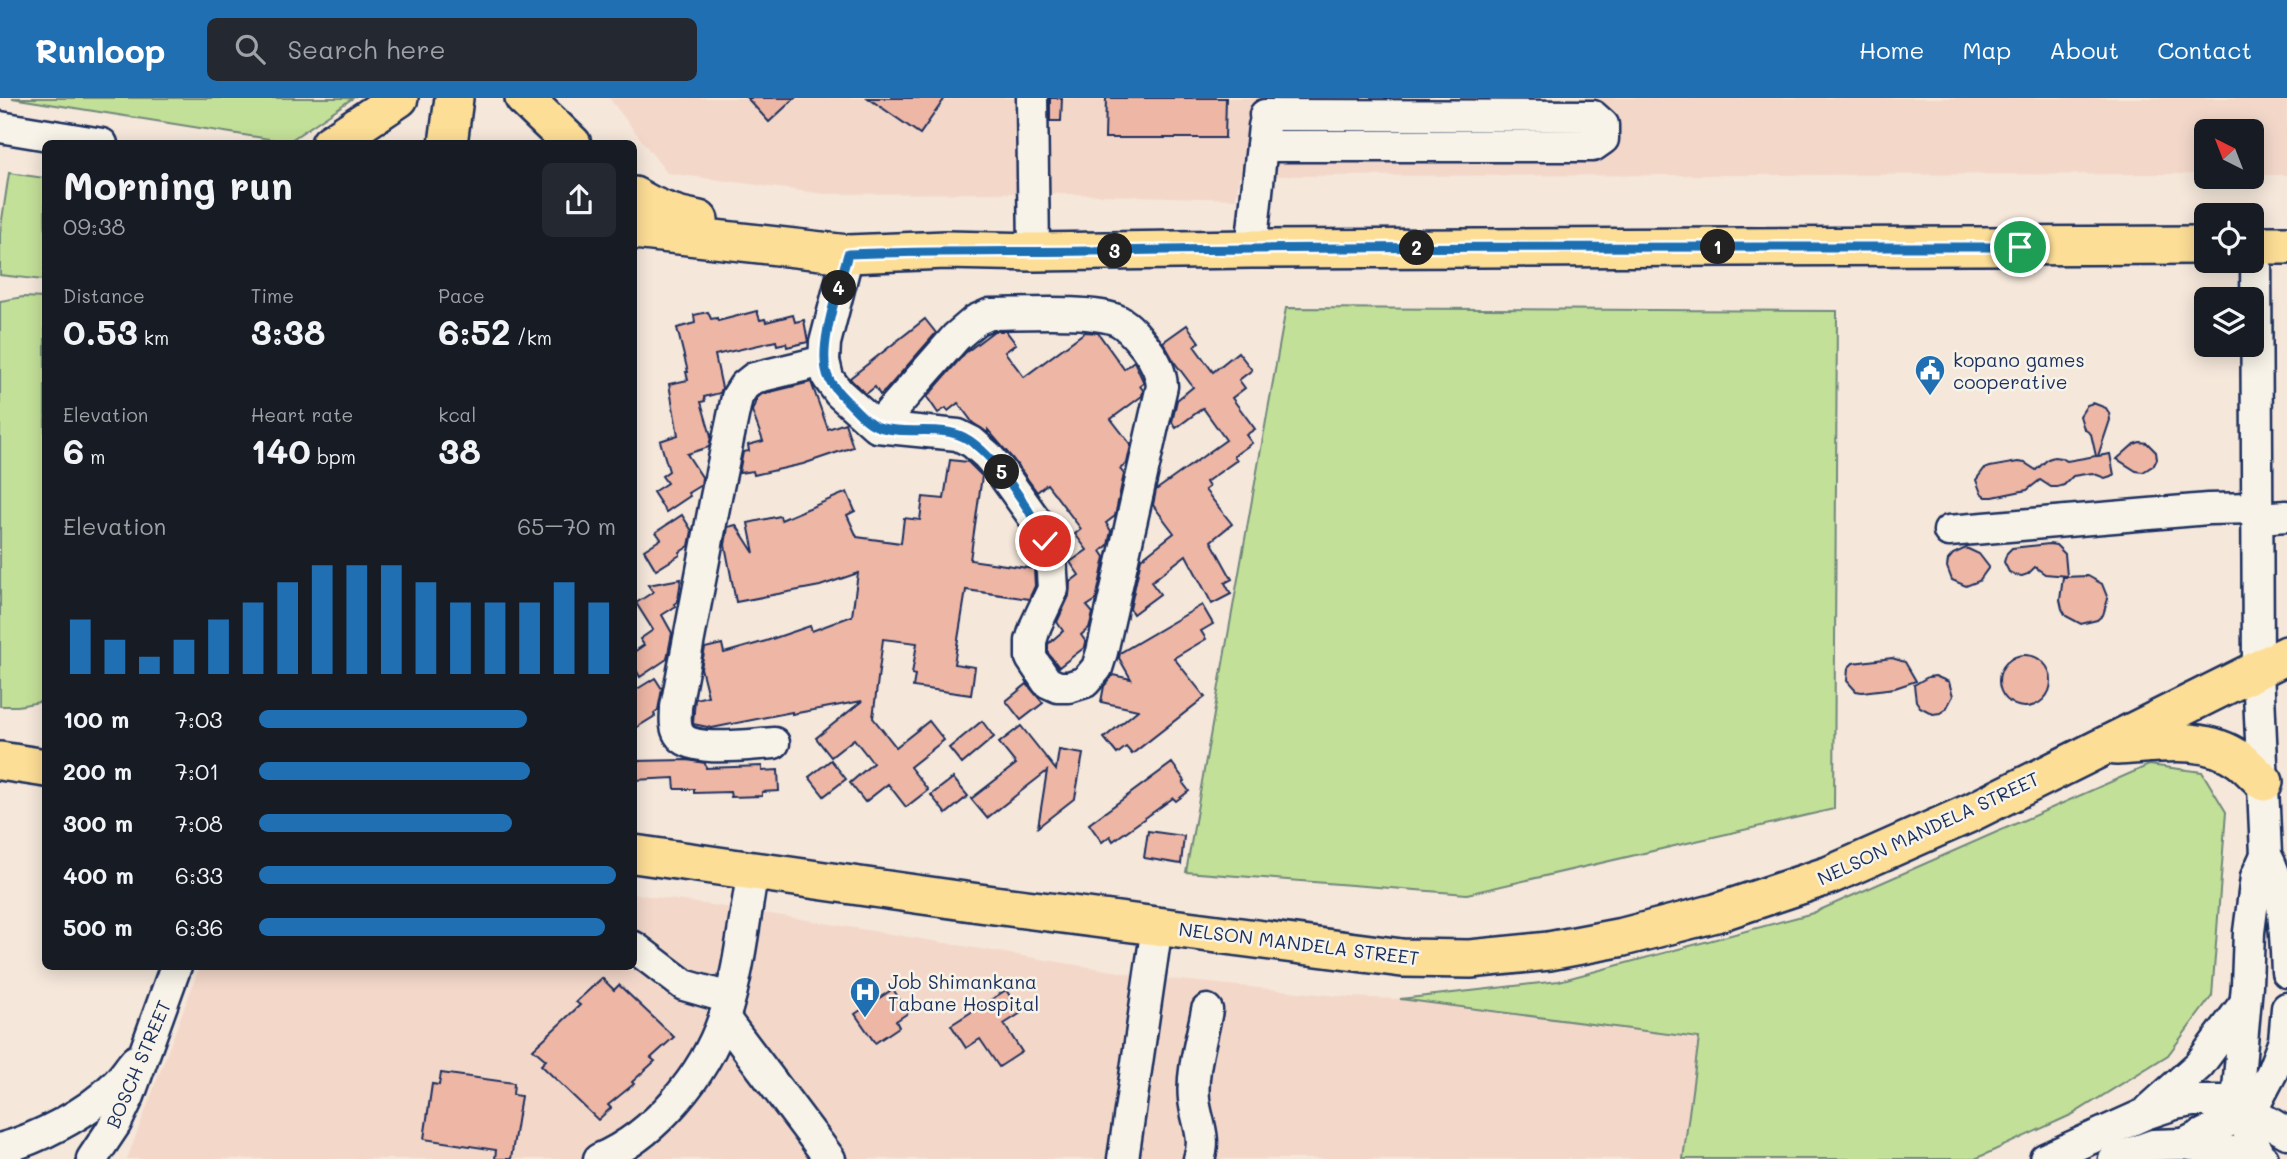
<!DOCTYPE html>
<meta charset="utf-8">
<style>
body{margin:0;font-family:Mali,sans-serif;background:#242831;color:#f1f3f6;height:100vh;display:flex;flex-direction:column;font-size:26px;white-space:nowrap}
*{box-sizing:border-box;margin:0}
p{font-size:23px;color:#9ea1a6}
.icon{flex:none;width:38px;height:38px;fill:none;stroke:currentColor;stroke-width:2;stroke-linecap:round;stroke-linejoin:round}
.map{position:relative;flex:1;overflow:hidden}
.sheet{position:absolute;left:42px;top:42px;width:595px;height:830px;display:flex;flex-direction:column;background:#171b24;border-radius:10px;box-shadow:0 4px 18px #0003}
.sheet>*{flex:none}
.needle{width:46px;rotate:318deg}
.fabs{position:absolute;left:2194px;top:21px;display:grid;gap:14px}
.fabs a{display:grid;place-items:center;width:70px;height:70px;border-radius:10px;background:#171b24;box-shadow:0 4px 18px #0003;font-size:35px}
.pin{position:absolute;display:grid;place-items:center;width:60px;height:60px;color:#fff;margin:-30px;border:4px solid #fff;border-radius:50%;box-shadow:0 2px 7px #0007}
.km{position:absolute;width:35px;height:35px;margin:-18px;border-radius:50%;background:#222;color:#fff;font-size:19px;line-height:35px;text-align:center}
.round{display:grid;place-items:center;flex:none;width:74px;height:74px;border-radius:10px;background:#242831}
.head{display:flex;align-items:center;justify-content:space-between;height:119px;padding:0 21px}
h1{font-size:38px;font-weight:800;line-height:52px}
.metrics{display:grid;grid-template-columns:repeat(3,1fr);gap:10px;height:119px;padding:7px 21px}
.metrics div{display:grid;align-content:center}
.metrics b{font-size:35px;font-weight:800}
.metrics small{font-size:19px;font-weight:400}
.metrics p{font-size:19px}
.chart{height:196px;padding:14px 21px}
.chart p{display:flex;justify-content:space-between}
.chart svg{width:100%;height:126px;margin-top:7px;stroke:#1f6fb2;stroke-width:6}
ul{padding:0 21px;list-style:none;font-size:23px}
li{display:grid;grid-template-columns:112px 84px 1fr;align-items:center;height:52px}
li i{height:18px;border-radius:9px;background:#1f6fb2}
header{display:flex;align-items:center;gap:42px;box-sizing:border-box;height:98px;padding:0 35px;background:#1f6fb2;color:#fff}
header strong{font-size:33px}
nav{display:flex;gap:38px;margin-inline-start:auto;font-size:24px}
.search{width:490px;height:63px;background:#242831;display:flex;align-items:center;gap:18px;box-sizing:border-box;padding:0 24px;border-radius:10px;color:#9ea1a6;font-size:26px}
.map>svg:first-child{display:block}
.built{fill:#f3d8ca}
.green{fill:#c3e098;stroke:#6f887b;stroke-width:2}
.building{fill:#eeb6a4;stroke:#1b2f5e;stroke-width:2}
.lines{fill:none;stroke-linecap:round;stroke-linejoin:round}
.minor-casing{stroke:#1b2f5e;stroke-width:35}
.major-casing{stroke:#1b2f5e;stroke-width:42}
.minor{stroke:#f7f3e8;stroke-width:30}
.major{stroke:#fdde96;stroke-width:37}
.route-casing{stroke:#fff;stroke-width:14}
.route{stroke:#1f6fb2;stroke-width:9}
.labels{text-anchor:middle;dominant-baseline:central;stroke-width:5;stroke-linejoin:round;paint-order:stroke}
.poi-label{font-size:19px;fill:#1b2f5e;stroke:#f7f3e8;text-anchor:start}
.street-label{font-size:19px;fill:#1b2f5e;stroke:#f7f3e8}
</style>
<header>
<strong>Runloop</strong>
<div class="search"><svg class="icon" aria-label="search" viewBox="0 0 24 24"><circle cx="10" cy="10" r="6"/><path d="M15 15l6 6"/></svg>Search here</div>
<nav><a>Home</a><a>Map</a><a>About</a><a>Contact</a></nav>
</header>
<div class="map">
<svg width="2287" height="1061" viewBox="0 0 2287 1061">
<rect width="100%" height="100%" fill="#f5e7da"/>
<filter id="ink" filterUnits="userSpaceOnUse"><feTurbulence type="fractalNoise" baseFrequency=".0143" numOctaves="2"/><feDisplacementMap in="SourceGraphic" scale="14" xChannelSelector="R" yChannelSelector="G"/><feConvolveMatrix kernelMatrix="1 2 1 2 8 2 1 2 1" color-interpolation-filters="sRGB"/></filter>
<g filter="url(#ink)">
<!-- built -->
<g class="built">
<polygon points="609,0 2287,0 2287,77 2252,77 2252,33 2207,33 2207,76 1258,78 1239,79 1236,101 1034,95 824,96 667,75"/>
<polygon points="634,796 746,812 1149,879 1349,899 1400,901 1699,940 1683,1061 127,1061 200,868 634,868"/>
</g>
<!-- green -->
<g class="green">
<polygon points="12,0 353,0 288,44"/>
<polygon points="9,75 45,80 46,162 43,182 0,177 0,135"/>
<polygon points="23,199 45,200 45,603 18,608 0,608 0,203"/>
<polygon points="1286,210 1837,213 1834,711 1467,796 1186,774"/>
<polygon points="2149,667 2202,674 2226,714 2212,898 2168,957 2073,1016 1975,1061 1683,1061 1699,940 1400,901 1559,883 1813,815"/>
</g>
<!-- building -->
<g class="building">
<polygon points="747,0 795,0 769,24"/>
<polygon points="868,0 945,0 920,36"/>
<polygon points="1050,0 1062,0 1061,23 1050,23"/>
<polygon points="1106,0 1226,0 1225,40 1105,40"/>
<polygon points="757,213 760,222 765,221 766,224 793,217 795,224 804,222 808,244 787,249 786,245 777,247 776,243 715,257 722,290 720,295 704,299 705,303 701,304 711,338 709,349 687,356 702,379 701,387 688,395 690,398 666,414 653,394 667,385 662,378 669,373 660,343 678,337 669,286 688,282 686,274 688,274 677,230 695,225 694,217 708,214 711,221 717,220 718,223"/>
<polygon points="925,221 936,235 886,292 880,297 875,289 866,296 852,283 850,280"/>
<polygon points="1187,227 1199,244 1194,248 1213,274 1238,254 1252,272 1239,282 1245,290 1232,300 1255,331 1246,337 1252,345 1234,358 1237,362 1206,384 1209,389 1205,392 1232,426 1211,443 1232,481 1225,485 1231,496 1212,506 1186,457 1151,484 1160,496 1133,516 1130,511 1141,461 1174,435 1153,407 1156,392 1226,342 1203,310 1176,330 1172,324 1177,302 1193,289 1175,265 1163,244"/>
<polygon points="994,233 1006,233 1016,246 1005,254 1024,279 1085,234 1098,235 1124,271 1134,263 1144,285 1140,288 1143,292 1142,298 1111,321 1131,347 1127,365 1120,371 1124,376 1115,418 1106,425 1111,433 1108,447 1101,453 1105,459 1096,502 1087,508 1093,515 1089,530 1081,537 1086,544 1085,549 1059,569 1048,555 1048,546 1063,533 1057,524 1069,498 1070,484 1079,477 1070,464 1087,452 1075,436 1081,431 1047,386 1037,394 1013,361 988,332 988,335 973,325 958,305 948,313 946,310 938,315 927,299 965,255"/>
<polygon points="811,284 828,331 845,325 853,349 803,366 754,377 753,373 739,375 743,354 749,353 748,347 763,343 752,313 757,300 762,296"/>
<polygon points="2093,305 2106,310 2109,315 2110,322 2098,358 2110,356 2114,377 2105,380 2092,375 2073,378 2064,387 2057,389 2051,389 2040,382 2027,392 1993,399 1986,399 1981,395 1976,382 1984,371 1990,369 2018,364 2025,365 2036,372 2048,361 2054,359 2061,360 2067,363 2096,358 2091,336 2084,331 2080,318 2087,307"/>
<polygon points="2140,344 2147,345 2156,354 2157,361 2154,367 2143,374 2136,373 2117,361 2134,346"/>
<polygon points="950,362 968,364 982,378 970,462 1034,471 1035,488 1029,501 966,492 954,566 975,569 971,597 913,589 915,577 912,576 917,545 883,541 873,620 896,649 929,623 944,642 910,669 928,692 906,709 888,686 865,704 850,685 873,665 854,641 831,659 816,640 862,603 792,616 792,614 712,630 693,626 695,601 708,598 701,570 705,550 722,546 724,555 766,543 810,528 812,533 852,518 858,475 820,488 736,504 725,447 728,429 736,427 754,455 748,425 780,418 781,422 847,394 855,413 847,417 857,439 901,445 904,420 920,422 923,399 944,401"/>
<polygon points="682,417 692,433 689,448 680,454 680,457 656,472 644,452 661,441 656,434"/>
<polygon points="2049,446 2056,447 2065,456 2067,478 2045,476 2035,469 2028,476 2022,478 2015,477 2009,474 2004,464 2007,455 2012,450"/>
<polygon points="1966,450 1979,456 1989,469 1979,483 1966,488 1952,482 1947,469 1948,462 1953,456"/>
<polygon points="2088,478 2102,486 2108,501 2103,517 2097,522 2081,526 2066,518 2062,511 2060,502 2063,479"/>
<polygon points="681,481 678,503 674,506 676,508 662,517 672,535 667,561 640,579 634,568 634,554 644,547 640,541 653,532 636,505 653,494 648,487"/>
<polygon points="1202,507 1213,526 1201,533 1206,541 1174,560 1205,599 1132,656 1126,649 1117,656 1104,640 1138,612 1101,604 1104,588 1113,577 1131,581 1119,560 1120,555"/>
<circle cx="2025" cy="583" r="26"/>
<polygon points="1892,560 1905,564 1916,583 1895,590 1862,594 1856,593 1847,583 1848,570 1853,565"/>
<polygon points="1935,578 1949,584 1953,598 1946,611 1940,615 1933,616 1920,609 1916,603 1914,587 1928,579"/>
<polygon points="655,580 662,591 658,612 654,615 655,618 634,631 634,593"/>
<polygon points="1027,586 1043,605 1021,622 1006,603"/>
<polygon points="982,623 994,639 962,666 949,650"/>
<polygon points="1021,628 1056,672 1059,652 1083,656 1075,700 1038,729 1047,673 987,720 971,701 1016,666 999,645"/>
<polygon points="687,662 705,665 706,670 762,668 762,673 778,672 779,693 762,694 762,698 731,699 730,694 694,695 694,691 675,691 674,680 634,682 634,663"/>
<polygon points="831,662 846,681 824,698 809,679"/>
<polygon points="1172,665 1185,683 1183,685 1189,693 1176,703 1173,700 1113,743 1110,738 1102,744 1089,726"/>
<polygon points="953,680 968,698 946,716 931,697"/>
<polygon points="1148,733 1184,738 1181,766 1144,760"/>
<polygon points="602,880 614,892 619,887 674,939 651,960 655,963 632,984 634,986 608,1007 611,1010 598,1022 541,967 546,962 533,951 580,907 576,904"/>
<polygon points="893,891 908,915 896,923 899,929 875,945 855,916"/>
<polygon points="1006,892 1021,915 1004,926 1022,954 999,969 980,941 966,950 951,927"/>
<polygon points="441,975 514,985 513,997 521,998 511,1061 495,1061 496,1052 424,1041 432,986 439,987"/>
</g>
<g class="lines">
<!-- minor casing -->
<g class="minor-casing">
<g id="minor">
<polyline points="1032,0 1034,154"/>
<polyline points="0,29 102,46"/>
<polyline points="1262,48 1593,48 1603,41 1603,27 1593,18 1265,17"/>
<path d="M2256,147L2258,572L2266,757C2285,792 2285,835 2287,874"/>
<polyline points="1251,151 1264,28"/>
<path d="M848,156L825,245L824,263L828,280L839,295L877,329L958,337L972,344L987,357L999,371L1037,424L1051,459L1053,491L1036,527L1031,543V560L1047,584L1058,589H1069L1085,584L1097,570L1102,554L1162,288C1161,273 1155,262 1146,250C1138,240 1130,229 1119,223C1094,211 1021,216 990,216L976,222L956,239L877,329"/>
<polyline points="2257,420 2287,418"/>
<polyline points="1949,433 2208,411 2257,410"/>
<path d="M774,645C752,646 691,656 679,636C674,628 676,618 676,609L716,399L737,299L744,288L754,280L824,263"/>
<polyline points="634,849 684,887 729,900"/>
<polyline points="724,920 830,1061"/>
<polyline points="2150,1011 2199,967 2243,908"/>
<polyline points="2184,1046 2241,1017 2251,1014 2272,974 2284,943 2287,910"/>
<path d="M0,1051C37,1041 87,1016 114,988C122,981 128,971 135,963"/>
<polyline points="2259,1058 2241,1017 2237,1003 2247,887 2249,834 2256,779 2266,757"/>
<polyline points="92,1061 116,1025 129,998 176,868"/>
<path d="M599,1061C655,1037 704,978 724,920C740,873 744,821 753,773"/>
<polyline points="1123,1061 1157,828"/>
<path d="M1199,1061C1207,1039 1196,1023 1194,1001C1191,973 1202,940 1207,912"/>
<polyline points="2045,1061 2145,1016 2175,1006 2193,1003 2237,1003 2251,1014 2287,1035"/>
<polyline points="2114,1061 2153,1047 2184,1046 2259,1058 2263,1061"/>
</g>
</g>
<!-- major casing -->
<g class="major-casing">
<g id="major">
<polyline points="524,0 572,46"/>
<polyline points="330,46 399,0"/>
<polyline points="448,46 454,0"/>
<path d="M634,98C655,111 675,118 699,122"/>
<polyline points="634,132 848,156 946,152 1034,154 1251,151 2207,147"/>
<polyline points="2252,147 2287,147"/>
<path d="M2116,648C2157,646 2205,636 2240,662C2248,668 2256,677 2264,684"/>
<polyline points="0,663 46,670"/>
<polyline points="634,756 979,805 1402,860 1470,861 1549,853 1623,839 1716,815 1830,777 1970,715 2287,557"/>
</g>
</g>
<!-- minor -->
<use href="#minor" class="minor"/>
<!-- major -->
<use href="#major" class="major"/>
</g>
</g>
<g class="lines" filter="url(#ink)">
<!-- route casing -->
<g class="route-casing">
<path id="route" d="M1045,443C1031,413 991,349 959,337C934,328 904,337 879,329C868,326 857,313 850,306C842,298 834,291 829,281C815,253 840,186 848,156C929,153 1009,154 1090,153C1400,148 1710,149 2020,149"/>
</g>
<!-- route -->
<use href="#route" class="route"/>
</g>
<!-- icons -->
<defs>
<g id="civic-pin" transform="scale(1.575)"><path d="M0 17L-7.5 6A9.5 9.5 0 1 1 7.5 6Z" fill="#1f6fb2" stroke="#f7f3e8"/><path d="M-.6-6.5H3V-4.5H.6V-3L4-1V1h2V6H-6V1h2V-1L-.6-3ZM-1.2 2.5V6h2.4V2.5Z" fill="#fff"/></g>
<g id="hospital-pin" transform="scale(1.575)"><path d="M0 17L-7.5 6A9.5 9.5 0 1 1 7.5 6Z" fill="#1f6fb2" stroke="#f7f3e8"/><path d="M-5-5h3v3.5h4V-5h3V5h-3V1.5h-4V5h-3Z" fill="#fff"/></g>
</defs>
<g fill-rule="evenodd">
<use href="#civic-pin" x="1930" y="272"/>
<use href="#hospital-pin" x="865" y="894"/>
</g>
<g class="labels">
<!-- poi labels -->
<g class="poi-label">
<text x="1953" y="261">kopano games<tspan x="1953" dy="22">cooperative</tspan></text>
<text x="888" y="883">Job Shimankana<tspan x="888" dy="22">Tabane Hospital</tspan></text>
</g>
<!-- street labels -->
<g class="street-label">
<text transform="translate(1928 730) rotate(-25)">NELSON MANDELA STREET</text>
<text transform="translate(1299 845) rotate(7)">NELSON MANDELA STREET</text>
<text transform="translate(138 966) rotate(-67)">BOSCH STREET</text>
</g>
</g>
</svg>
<div class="fabs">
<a><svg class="needle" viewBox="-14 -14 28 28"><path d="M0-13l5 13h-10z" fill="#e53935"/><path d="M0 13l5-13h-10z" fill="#9ea1a6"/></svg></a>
<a><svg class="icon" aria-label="locate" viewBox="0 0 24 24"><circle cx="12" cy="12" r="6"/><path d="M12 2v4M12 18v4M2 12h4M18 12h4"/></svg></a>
<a><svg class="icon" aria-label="layers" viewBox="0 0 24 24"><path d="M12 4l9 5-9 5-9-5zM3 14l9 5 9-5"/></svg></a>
</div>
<div class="pin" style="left:2020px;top:149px;background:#1e9e55"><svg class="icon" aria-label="arrive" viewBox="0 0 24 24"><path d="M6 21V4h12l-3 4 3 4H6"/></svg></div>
<div class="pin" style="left:1045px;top:443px;background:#d93025"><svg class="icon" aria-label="check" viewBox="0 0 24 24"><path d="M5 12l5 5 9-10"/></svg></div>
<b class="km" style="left:1718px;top:149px">1</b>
<b class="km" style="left:1417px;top:150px">2</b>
<b class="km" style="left:1115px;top:153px">3</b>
<b class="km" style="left:839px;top:190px">4</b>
<b class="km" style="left:1002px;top:374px">5</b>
<section class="sheet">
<div class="head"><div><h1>Morning run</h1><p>09:38</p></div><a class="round"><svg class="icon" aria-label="share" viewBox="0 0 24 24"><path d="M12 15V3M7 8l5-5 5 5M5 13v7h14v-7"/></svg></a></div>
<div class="metrics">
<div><p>Distance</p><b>0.53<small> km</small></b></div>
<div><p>Time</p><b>3:38</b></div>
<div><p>Pace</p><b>6:52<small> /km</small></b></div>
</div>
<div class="metrics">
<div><p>Elevation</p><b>6<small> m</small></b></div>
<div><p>Heart rate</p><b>140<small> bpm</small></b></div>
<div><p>kcal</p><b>38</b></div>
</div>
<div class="chart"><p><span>Elevation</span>65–70 m</p>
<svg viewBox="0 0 160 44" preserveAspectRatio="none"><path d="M5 44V25M15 44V32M25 44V38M35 44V32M45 44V25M55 44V19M65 44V12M75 44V6M85 44V6M95 44V6M105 44V12M115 44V19M125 44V19M135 44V19M145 44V12M155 44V19"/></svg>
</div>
<ul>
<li><b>100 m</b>7:03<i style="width:75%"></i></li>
<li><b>200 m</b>7:01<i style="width:76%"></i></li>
<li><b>300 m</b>7:08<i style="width:71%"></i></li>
<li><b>400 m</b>6:33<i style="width:100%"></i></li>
<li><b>500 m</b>6:36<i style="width:97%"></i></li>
</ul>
</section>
</div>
